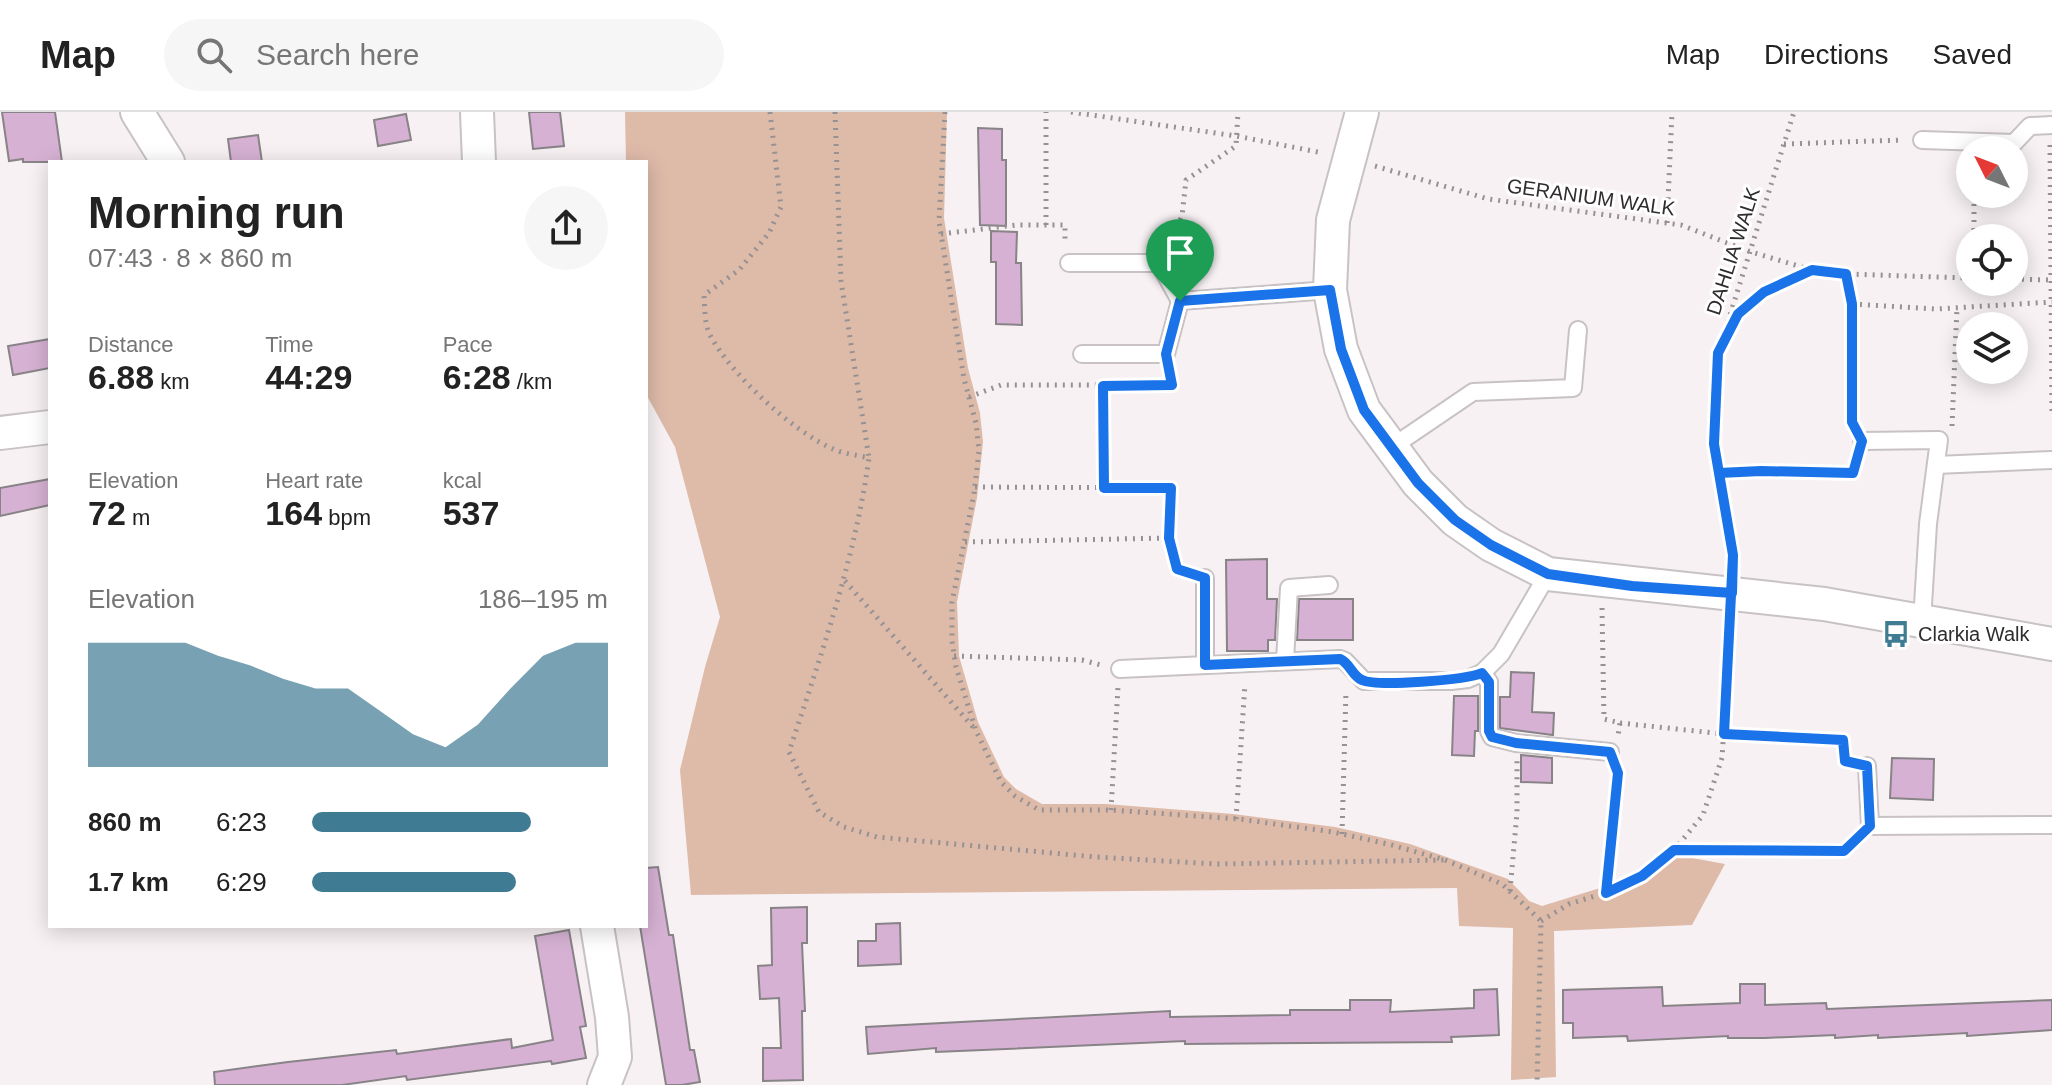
<!DOCTYPE html>
<meta charset="utf-8">
<style>
body{margin:0;font-family:Arial,sans-serif;background:#f6f6f6;color:#222;height:100vh;display:flex;flex-direction:column;font-size:30px;white-space:nowrap}
*{box-sizing:border-box;margin:0}
p{font-size:26px;color:#767676}
.icon{flex:none;width:44px;height:44px;fill:none;stroke:currentColor;stroke-width:2;stroke-linecap:round;stroke-linejoin:round}
.map{position:relative;flex:1;overflow:hidden}
.drawer{position:absolute;left:48px;top:48px;width:600px;height:768px;display:flex;flex-direction:column;background:#fff;border-radius:0px;box-shadow:0 4px 20px #0003}
.drawer>*{flex:none}
.needle{width:52px;rotate:312deg}
.buttons{position:absolute;left:1956px;top:24px;display:grid;gap:16px}
.buttons a{display:grid;place-items:center;width:72px;height:72px;border-radius:50%;background:#fff;box-shadow:0 4px 20px #0003;font-size:40px}
.pin{position:absolute;display:grid;place-items:center;width:68px;height:68px;color:#fff;margin:-82px -34px;border-radius:50% 50% 50% 0;rotate:-45deg;box-shadow:0 0 8px #0007}
.pin .icon{rotate:45deg}
.round{display:grid;place-items:center;flex:none;width:84px;height:84px;border-radius:42px;background:#f6f6f6}
.overview{display:flex;align-items:center;justify-content:space-between;height:136px;padding:0 40px}
h1{font-size:44px;font-weight:700;line-height:60px}
.metrics{display:grid;grid-template-columns:repeat(3,1fr);gap:12px;height:136px;padding:8px 40px}
.metrics div{display:grid;align-content:center}
.metrics b{font-size:34px;font-weight:700}
.metrics small{font-size:22px;font-weight:400}
.metrics p{font-size:22px}
.chart{height:224px;padding:16px 40px}
.chart p{display:flex;justify-content:space-between}
.chart svg{width:100%;height:144px;margin-top:8px;fill:#3f7c93;opacity:.7}
ul{padding:0 40px;list-style:none;font-size:26px}
li{display:grid;grid-template-columns:128px 96px 1fr;align-items:center;height:60px}
li i{height:20px;border-radius:10px;background:#3f7c93}
header{display:flex;align-items:center;gap:48px;box-sizing:border-box;height:112px;padding:0 40px;background:#fff;border-bottom:2px solid #e0e0e0}
header strong{font-size:38px}
nav{display:flex;gap:44px;margin-inline-start:auto;font-size:28px}
.search{width:560px;height:72px;background:#f6f6f6;display:flex;align-items:center;gap:20px;box-sizing:border-box;padding:0 28px;border-radius:44px;color:#767676;font-size:30px}
.map>svg:first-child{display:block}
.green{fill:#debaa9}
.building{fill:#d6b1d3;stroke:#878387;stroke-width:2}
.lines{fill:none;stroke-linecap:round;stroke-linejoin:round}
.service-casing{stroke:#c8c2c4;stroke-width:20}
.minor-casing{stroke:#c8c2c4;stroke-width:36}
.path{stroke:#969193;stroke-width:5;stroke-dasharray:2 6;stroke-linecap:butt}
.service{stroke:#fff;stroke-width:16}
.minor{stroke:#fff;stroke-width:32}
.route-casing{stroke:#fff;stroke-width:16}
.route{stroke:#1a73e8;stroke-width:10}
.labels{text-anchor:middle;dominant-baseline:central;stroke-width:6;stroke-linejoin:round;paint-order:stroke}
.street-label{font-size:20px;fill:#2f2c2d;stroke:#fff}
.poi-label{font-size:20px;fill:#2f2c2d;stroke:#fff;text-anchor:start}
</style>
<header>
<strong>Map</strong>
<div class="search"><svg class="icon" aria-label="search" viewBox="0 0 24 24"><circle cx="10" cy="10" r="6"/><path d="M15 15l6 6"/></svg>Search here</div>
<nav><a>Map</a><a>Directions</a><a>Saved</a></nav>
</header>
<div class="map">
<svg width="2052" height="973" viewBox="0 0 2052 973">
<rect width="100%" height="100%" fill="#f7f1f3"/>
<!-- green -->
<polygon class="green" points="625,0 947,0 944,106 968,256 980,301 983,330 977,386 957,490 959,544 978,610 1004,665 1016,677 1042,692 1106,692 1233,702 1335,715 1410,732 1508,767 1529,789 1542,794 1626,768 1665,741 1725,752 1692,813 1554,819 1556,965 1511,968 1513,816 1459,814 1457,776 691,783 680,658 705,555 720,505 675,335 646,282 646,50 626,50"/>
<!-- building -->
<g class="building">
<polygon points="2,0 55,0 62,50 23,50 23,47 9,49"/>
<polygon points="529,0 560,0 564,34 533,37"/>
<polygon points="406,2 411,28 378,34 374,8"/>
<polygon points="978,16 1002,17 1002,48 1006,48 1006,114 980,113"/>
<polygon points="258,23 262,50 231,50 228,27"/>
<polygon points="991,119 1017,120 1016,151 1021,151 1022,213 996,212 996,150 991,150"/>
<polygon points="50,227 50,256 13,263 8,234"/>
<polygon points="50,367 50,393 0,404 0,376"/>
<polygon points="1267,447 1267,487 1277,487 1275,528 1268,528 1268,539 1227,539 1226,448"/>
<polygon points="1299,487 1353,487 1353,528 1297,528"/>
<polygon points="1511,560 1534,561 1532,600 1554,601 1553,623 1500,616 1500,585 1510,585"/>
<polygon points="1454,584 1478,584 1478,619 1475,619 1474,644 1452,643"/>
<polygon points="1521,643 1552,646 1552,671 1521,670"/>
<polygon points="1892,646 1934,647 1933,688 1890,686"/>
<polygon points="658,755 669,823 673,823 690,938 694,938 700,970 682,973 666,973 640,814 646,814 646,756"/>
<polygon points="807,795 807,831 802,831 805,899 802,899 803,968 763,969 763,936 781,936 779,886 760,887 758,854 772,853 771,796"/>
<polygon points="900,811 901,852 858,854 858,829 876,829 876,812"/>
<polygon points="569,818 586,914 580,915 586,946 552,952 551,949 407,968 406,964 342,973 215,973 214,960 288,950 396,938 397,942 511,927 512,936 553,928 535,824"/>
<polygon points="1740,872 1765,872 1765,893 1826,891 1827,897 2052,888 2052,918 1967,924 1967,921 1878,926 1878,923 1835,926 1835,923 1765,926 1728,926 1728,924 1628,929 1627,924 1573,926 1573,911 1563,911 1563,878 1662,875 1663,894 1740,891"/>
<polygon points="1497,877 1499,923 1451,925 1452,930 1185,932 1185,929 936,940 936,936 868,942 866,915 1170,899 1170,905 1290,903 1290,898 1350,898 1350,888 1391,888 1390,900 1474,896 1474,878"/>
</g>
<g class="lines">
<!-- service casing -->
<g class="service-casing">
<g id="service">
<polyline points="1922,28 2014,31 2030,14 2052,13"/>
<polyline points="1069,151 1159,151 1180,189 1330,178"/>
<polyline points="1082,242 1166,242 1180,189"/>
<polyline points="1862,329 1939,328 1928,412 1922,509"/>
<polyline points="1392,335 1473,280 1573,276 1578,218"/>
<polyline points="1936,353 2052,348"/>
<polyline points="1205,466 1205,553"/>
<polyline points="1285,549 1289,476 1329,473"/>
<polyline points="1120,557 1340,547 1345,549 1364,569 1451,569 1468,567 1482,561 1501,542 1548,462"/>
<polyline points="1482,561 1489,570 1489,619 1492,625 1516,631 1610,640"/>
<polyline points="1867,654 1870,714 2052,713"/>
</g>
</g>
<!-- minor casing -->
<g class="minor-casing">
<g id="minor">
<polyline points="137,0 168,50"/>
<polyline points="477,0 479,50"/>
<polyline points="1362,0 1333,108 1330,178 1341,237 1364,298 1418,371 1455,408 1491,433 1548,462 1824,492 2052,532"/>
<polyline points="0,321 50,315"/>
<polyline points="597,814 612,905 615,945 604,973"/>
</g>
</g>
<!-- path -->
<g class="path">
<path d="M770,0L781,95L769,121L739,158L704,183C705,197 704,212 711,225C733,264 792,319 833,337C843,342 858,343 869,346C855,447 821,543 789,640L819,700L844,715L877,725L1096,745L1216,752L1445,748"/>
<polyline points="835,0 841,169 869,346"/>
<polyline points="945,0 939,109 964,267 976,311 979,339 974,382 952,490 952,529 956,555 976,619 1001,670 1015,684 1039,698 1111,698 1239,707 1333,720 1388,732 1445,748 1502,772 1541,809 1537,973"/>
<polyline points="1071,0 1236,24 1323,41"/>
<polyline points="1784,32 1903,28"/>
<polyline points="2050,33 2052,300"/>
<polyline points="1375,54 1488,87 1681,113 1748,139 1812,158 1846,162 1970,166"/>
<polyline points="1667,111 1672,0"/>
<polyline points="1046,113 1046,0"/>
<polyline points="941,122 1016,113 1065,113 1065,131"/>
<polyline points="1974,126 1974,82"/>
<polyline points="1167,137 1182,104 1186,68 1236,34 1238,0"/>
<polyline points="1846,162 1852,192 1853,312"/>
<polyline points="2014,167 2052,168"/>
<polyline points="1852,192 1936,197 2052,190"/>
<path d="M1724,229C1747,187 1767,175 1812,158"/>
<polyline points="1103,274 1104,376"/>
<polyline points="969,285 1001,273 1172,273 1169,260"/>
<polyline points="1952,314 1957,195"/>
<polyline points="1719,361 1761,359 1853,361 1857,348"/>
<polyline points="975,375 1171,376 1169,426"/>
<polyline points="965,430 1169,426 1177,457 1187,460"/>
<polyline points="1733,455 1733,443 1714,332 1718,241 1794,0"/>
<polyline points="845,469 973,615"/>
<polyline points="1602,496 1604,607 1620,611 1618,624"/>
<polyline points="954,544 1082,548 1101,553"/>
<polyline points="1620,611 1724,622 1843,628 1845,649 1848,649"/>
<polyline points="1111,698 1118,575"/>
<polyline points="1236,707 1245,572"/>
<polyline points="1342,722 1346,578"/>
<polyline points="1675,738 1844,739 1857,727"/>
<polyline points="1510,779 1517,701 1517,648"/>
<polyline points="1606,781 1617,658"/>
<polyline points="1541,809 1569,792 1618,777 1642,764 1674,738 1703,703 1722,646 1731,509"/>
</g>
<!-- service -->
<use href="#service" class="service"/>
<!-- minor -->
<use href="#minor" class="minor"/>
</g>
<g class="lines">
<!-- route casing -->
<g class="route-casing">
<path id="route" d="M1180,189L1166,242L1172,273L1103,274L1104,376H1171L1169,426L1177,457L1205,466V553L1340,547C1350,551 1352,564 1362,568C1377,575 1466,568 1482,561L1489,570V619L1492,625L1516,631L1610,640L1618,661L1606,781L1642,764L1674,738L1844,739L1870,714L1867,654L1845,649L1843,628L1724,622L1733,443L1719,361L1761,359L1853,361L1862,329L1852,310V192L1846,162L1812,158L1764,180L1738,202L1718,241L1714,332L1733,443L1732,481L1632,474L1548,462L1491,433L1455,408L1418,371L1364,298L1341,237L1330,178L1180,189"/>
</g>
<!-- route -->
<use href="#route" class="route"/>
</g>
<!-- icons -->
<defs>
<g id="bus-bare" transform="scale(2.16)"><path d="M-5-6H5V4H4V6H2V4H-2V6H-4V4H-5ZM-3.5-4V0h7V-4ZM-3.5 1.2v1.5H-2V1.2ZM2 1.2v1.5H3.5V1.2Z" fill="#3f7c93" stroke="#fff" stroke-width="2.5" paint-order="stroke"/></g>
</defs>
<g fill-rule="evenodd">
<use href="#bus-bare" x="1896" y="522"/>
</g>
<g class="labels">
<!-- street labels -->
<g class="street-label">
<text transform="translate(1591 85) rotate(8)">GERANIUM WALK</text>
<text transform="translate(1733 139) rotate(-72)">DAHLIA WALK</text>
</g>
<!-- poi labels -->
<g class="poi-label">
<text x="1918" y="522">Clarkia Walk</text>
</g>
</g>
</svg>
<div class="buttons">
<a><svg class="needle" viewBox="-14 -14 28 28"><path d="M0-13l5 13h-10z" fill="#e53935"/><path d="M0 13l5-13h-10z" fill="#767676"/></svg></a>
<a><svg class="icon" aria-label="locate" viewBox="0 0 24 24"><circle cx="12" cy="12" r="6"/><path d="M12 2v4M12 18v4M2 12h4M18 12h4"/></svg></a>
<a><svg class="icon" aria-label="layers" viewBox="0 0 24 24"><path d="M12 4l9 5-9 5-9-5zM3 14l9 5 9-5"/></svg></a>
</div>
<div class="pin" style="left:1180px;top:189px;background:#1e9e55"><svg class="icon" aria-label="arrive" viewBox="0 0 24 24"><path d="M6 21V4h12l-3 4 3 4H6"/></svg></div>
<section class="drawer">
<div class="overview"><div><h1>Morning run</h1><p>07:43 · 8 × 860 m</p></div><a class="round"><svg class="icon" aria-label="share" viewBox="0 0 24 24"><path d="M12 15V3M7 8l5-5 5 5M5 13v7h14v-7"/></svg></a></div>
<div class="metrics">
<div><p>Distance</p><b>6.88<small> km</small></b></div>
<div><p>Time</p><b>44:29</b></div>
<div><p>Pace</p><b>6:28<small> /km</small></b></div>
</div>
<div class="metrics">
<div><p>Elevation</p><b>72<small> m</small></b></div>
<div><p>Heart rate</p><b>164<small> bpm</small></b></div>
<div><p>kcal</p><b>537</b></div>
</div>
<div class="chart"><p><span>Elevation</span>186–195 m</p>
<svg viewBox="0 0 160 44" preserveAspectRatio="none"><path d="M0 44V6L10 6L20 6L30 6L40 10L50 13L60 17L70 20L80 20L90 27L100 34L110 38L120 31L130 20L140 10L150 6L160 6V44z"/></svg>
</div>
<ul>
<li><b>860 m</b>6:23<i style="width:74%"></i></li>
<li><b>1.7 km</b>6:29<i style="width:69%"></i></li>
</ul>
</section>
</div>
